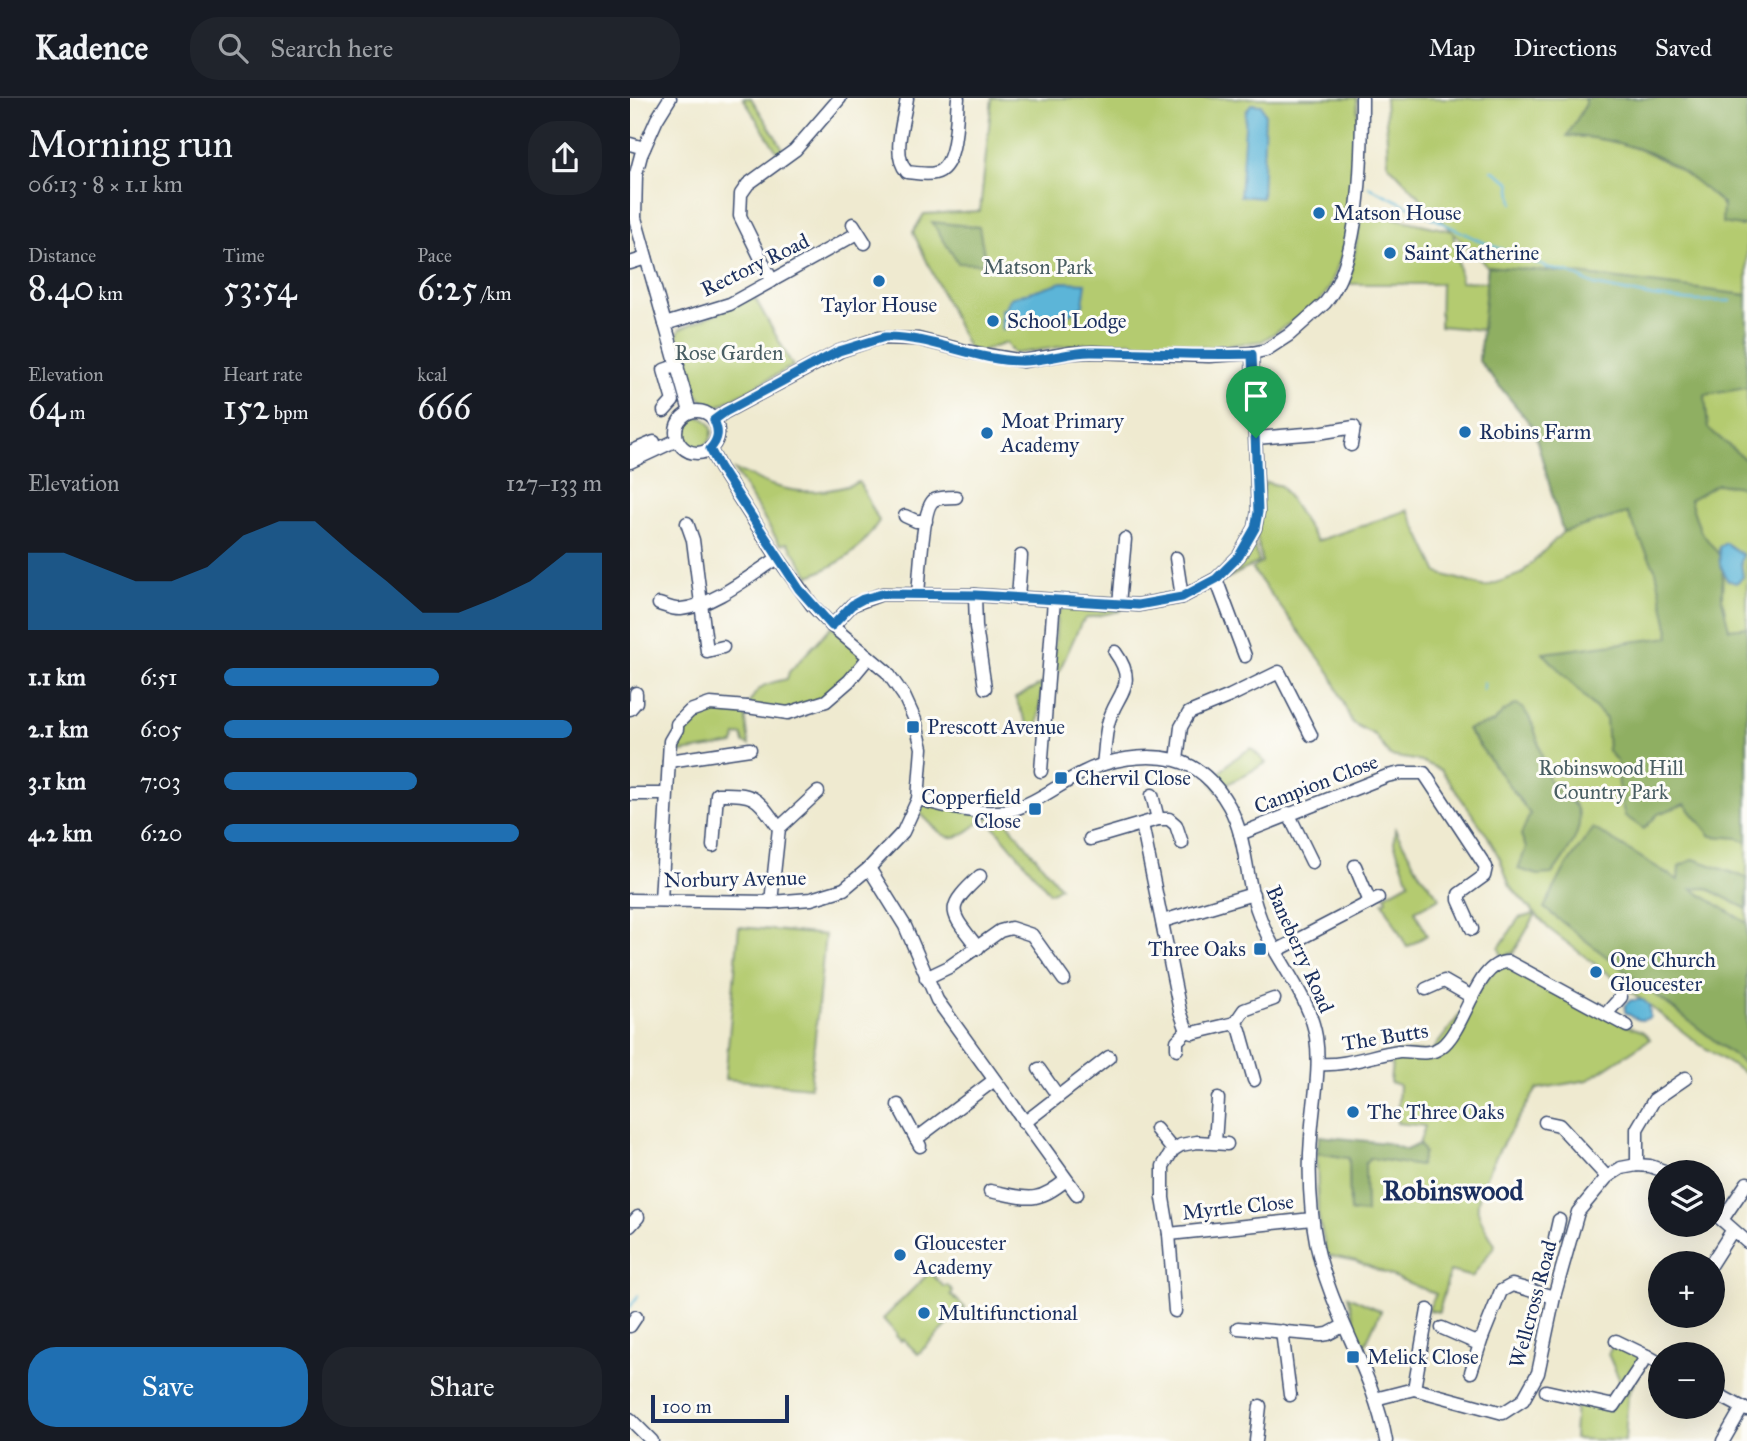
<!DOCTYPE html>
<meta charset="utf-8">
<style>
body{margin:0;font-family:"IM FELL Great Primer",serif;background:#20242c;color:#f1f3f6;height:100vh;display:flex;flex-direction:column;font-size:26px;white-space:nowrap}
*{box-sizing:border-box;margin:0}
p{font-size:23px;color:#9ea1a6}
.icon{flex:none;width:38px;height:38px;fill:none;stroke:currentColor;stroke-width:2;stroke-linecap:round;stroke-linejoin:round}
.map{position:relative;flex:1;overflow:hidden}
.side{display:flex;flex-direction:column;background:#171b24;width:630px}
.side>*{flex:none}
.controls{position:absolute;left:1018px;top:1062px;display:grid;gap:14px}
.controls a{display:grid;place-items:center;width:77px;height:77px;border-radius:50%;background:#171b24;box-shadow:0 7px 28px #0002;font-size:35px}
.scale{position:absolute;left:21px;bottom:18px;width:138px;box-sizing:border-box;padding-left:7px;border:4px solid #1b2f5e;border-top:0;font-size:19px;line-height:24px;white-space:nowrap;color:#1b2f5e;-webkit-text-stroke:5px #fdfcf7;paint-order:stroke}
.pin{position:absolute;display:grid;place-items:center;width:60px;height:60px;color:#fff;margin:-72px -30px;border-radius:50% 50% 50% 0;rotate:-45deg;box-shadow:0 0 7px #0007}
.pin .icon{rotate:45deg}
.round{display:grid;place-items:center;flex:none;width:74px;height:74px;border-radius:28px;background:#20242c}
.overview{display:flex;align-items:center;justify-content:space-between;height:119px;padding:0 28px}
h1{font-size:38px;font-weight:600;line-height:52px}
.metrics{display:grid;grid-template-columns:repeat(3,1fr);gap:10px;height:119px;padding:7px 28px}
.metrics div{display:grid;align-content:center}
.metrics b{font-size:35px;font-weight:600}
.metrics small{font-size:19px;font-weight:400}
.metrics p{font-size:19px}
.chart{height:196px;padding:14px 28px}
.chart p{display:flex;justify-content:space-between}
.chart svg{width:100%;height:126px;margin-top:7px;fill:#1f6fb2;opacity:.7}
.button{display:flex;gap:14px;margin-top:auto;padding:14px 28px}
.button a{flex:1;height:80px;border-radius:28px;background:#1f6fb2;color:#fff;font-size:28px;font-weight:600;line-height:80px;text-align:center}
.button a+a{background:#20242c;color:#f1f3f6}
ul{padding:0 28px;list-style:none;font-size:23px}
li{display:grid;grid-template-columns:112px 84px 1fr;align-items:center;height:52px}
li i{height:18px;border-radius:9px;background:#1f6fb2}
header{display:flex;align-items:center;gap:42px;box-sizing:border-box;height:98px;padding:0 35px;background:#171b24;border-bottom:2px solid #363941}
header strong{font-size:33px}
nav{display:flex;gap:38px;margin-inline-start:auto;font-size:24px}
.search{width:490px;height:63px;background:#20242c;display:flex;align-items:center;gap:18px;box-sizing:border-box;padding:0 24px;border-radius:28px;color:#9ea1a6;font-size:26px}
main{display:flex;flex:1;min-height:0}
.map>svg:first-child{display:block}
.green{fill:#b4cb70;stroke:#687d67;stroke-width:2;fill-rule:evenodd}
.forest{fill:#8faf62;stroke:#556f60;stroke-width:2}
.water{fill:#5bb5d8;stroke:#3b729b;stroke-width:2}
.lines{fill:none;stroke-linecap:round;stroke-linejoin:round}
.stream{stroke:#5bb5d8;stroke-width:2.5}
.minor-casing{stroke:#3b4b6f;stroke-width:15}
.minor{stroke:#fff;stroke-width:12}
.route-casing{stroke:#fff;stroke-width:14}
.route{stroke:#1f6fb2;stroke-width:9}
.poi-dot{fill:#1f6fb2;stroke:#fdfcf7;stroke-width:2.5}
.labels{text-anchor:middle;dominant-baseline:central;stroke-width:6;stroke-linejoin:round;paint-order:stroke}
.poi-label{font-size:21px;fill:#1b2f5e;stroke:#fdfcf7;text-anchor:start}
.street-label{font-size:21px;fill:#1b2f5e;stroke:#fdfcf7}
.park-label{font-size:21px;fill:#495e63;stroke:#fdfcf7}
.district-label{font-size:28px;font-weight:bold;fill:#1b2f5e;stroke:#fdfcf7}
</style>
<header>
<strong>Kadence</strong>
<div class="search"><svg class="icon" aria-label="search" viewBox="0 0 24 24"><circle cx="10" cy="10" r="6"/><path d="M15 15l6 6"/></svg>Search here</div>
<nav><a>Map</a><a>Directions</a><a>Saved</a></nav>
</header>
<main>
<section class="side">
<div class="overview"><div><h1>Morning run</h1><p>06:13 · 8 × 1.1 km</p></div><a class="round"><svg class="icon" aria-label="share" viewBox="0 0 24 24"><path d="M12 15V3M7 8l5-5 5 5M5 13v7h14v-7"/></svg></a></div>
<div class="metrics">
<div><p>Distance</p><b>8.40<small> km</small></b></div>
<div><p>Time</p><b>53:54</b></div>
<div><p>Pace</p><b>6:25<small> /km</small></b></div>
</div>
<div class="metrics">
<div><p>Elevation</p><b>64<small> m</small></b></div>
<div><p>Heart rate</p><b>152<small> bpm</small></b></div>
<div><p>kcal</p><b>666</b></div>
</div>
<div class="chart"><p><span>Elevation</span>127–133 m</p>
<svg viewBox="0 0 160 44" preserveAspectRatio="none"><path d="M0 44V17L10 17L20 22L30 27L40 27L50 22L60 11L70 6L80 6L90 17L100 27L110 38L120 38L130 33L140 27L150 17L160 17V44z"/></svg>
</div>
<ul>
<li><b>1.1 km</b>6:51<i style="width:57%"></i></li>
<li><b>2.1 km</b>6:05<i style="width:92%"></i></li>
<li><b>3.1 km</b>7:03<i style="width:51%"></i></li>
<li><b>4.2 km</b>6:20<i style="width:78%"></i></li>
</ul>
<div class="button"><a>Save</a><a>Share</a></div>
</section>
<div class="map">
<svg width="1117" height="1343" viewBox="0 0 1117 1343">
<rect width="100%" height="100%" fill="#fdfcf7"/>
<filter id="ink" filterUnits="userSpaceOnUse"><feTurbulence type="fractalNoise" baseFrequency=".0143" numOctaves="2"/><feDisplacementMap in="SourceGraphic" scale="14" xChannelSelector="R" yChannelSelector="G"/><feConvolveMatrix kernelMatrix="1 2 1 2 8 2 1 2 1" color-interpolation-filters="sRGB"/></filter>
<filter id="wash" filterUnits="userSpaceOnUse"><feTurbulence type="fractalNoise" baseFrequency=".00686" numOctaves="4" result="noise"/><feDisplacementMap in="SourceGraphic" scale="28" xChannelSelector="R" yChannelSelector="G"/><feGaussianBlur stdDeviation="1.57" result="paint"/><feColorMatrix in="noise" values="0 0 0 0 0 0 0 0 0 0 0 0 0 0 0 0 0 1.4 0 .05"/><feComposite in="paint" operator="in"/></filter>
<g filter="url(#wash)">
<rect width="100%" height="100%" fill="#efead0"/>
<!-- green -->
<g class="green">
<polygon points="113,0 121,0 154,52 149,57"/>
<polygon points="362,0 727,0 730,68 720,136 699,191 685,209 632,243 586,249 507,247 500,243 493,246 449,246 390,255 383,255 376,245 346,255 340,254 283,134 294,116 350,113"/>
<path d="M755,0H954L956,6L938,38C1006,39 1069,74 1110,128L1117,126V977L1069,946L918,830L906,816L884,854L872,859L869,850L889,820L905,816L880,788L870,761L857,737L811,672L791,663L760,658L745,637L722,625L701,576L622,471L632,464L625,430L635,384L651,388L687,443L778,412L808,475L855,489L891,476L933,434L903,329L849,263L853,232L810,228L811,186H719L732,113L822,133L758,66ZM823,135L858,169L856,184L831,183Z"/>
<path d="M121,200H125L163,268L87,309C61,309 54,258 47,237L50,231Z"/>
<circle cx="67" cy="334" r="15"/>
<path d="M104,372C121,376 130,384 145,388C172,397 203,394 229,384L249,423C228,455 215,463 180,478L158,445L150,446L148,443Z"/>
<polygon points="622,441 629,464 594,482"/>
<polygon points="434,508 492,510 490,513 457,520 451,525 425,582 420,613 427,516"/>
<path d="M202,528L239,559L196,603L158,615L117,609C129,586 132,587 157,581L159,574Z"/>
<polygon points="412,586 407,635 401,634 385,600"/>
<path d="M74,611L115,615L119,647L114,645L112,637L106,638L104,646L52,654L48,652C44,633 60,620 74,611Z"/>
<polygon points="621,650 636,665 587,692 581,684 600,664"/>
<path d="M288,701L369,714L430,789L420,795L356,719C317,751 319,743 286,711Z"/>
<polygon points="765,731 790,776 810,800 785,813 797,837 777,849 753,804 757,802 755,797 779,784 764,745"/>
<polygon points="109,829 195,837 180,989 95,981"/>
<path d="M871,863L997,928L1012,933L1020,941L958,982L907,991C891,1017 844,1084 848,1113C850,1124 860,1137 865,1147L842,1179L820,1173L809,1214L798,1212L806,1196L726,1163L697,1157L688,1117L687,1055L719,1060L720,1113L736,1114L734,1065L740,1060L794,1054L789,1046L795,1028L767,1025L769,987L760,984L763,955L802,953Z"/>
<polygon points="300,1174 314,1189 317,1187 323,1193 321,1196 335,1210 288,1256 273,1241 271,1243 266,1238 267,1236 253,1221"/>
<polygon points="718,1198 751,1213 733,1251 725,1235 726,1227"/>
<polygon points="986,1243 1017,1258 998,1297 995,1343 944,1341 946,1300 984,1308 994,1292 978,1256"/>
</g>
<!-- forest -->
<g class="forest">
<path d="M954,0H1047L1056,3L1057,0H1117V126L1110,128L1092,125L1093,106C1076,92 1059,77 1041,66C1013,48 970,39 937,38L956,6Z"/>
<polygon points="302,124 349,129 356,166 328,165"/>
<polygon points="858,168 940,175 1117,197 1117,290 1075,297 1078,330 1117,363 1117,401 1112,389 1087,386 1060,402 1070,432 1093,462 1092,501 1099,531 1117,529 1117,744 1108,740 1081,738 1055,706 1028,716 1014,731 995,718 990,700 987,663 978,653 976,621 913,555 1040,539 1026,473 997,415 933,434 903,329 849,263"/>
<path d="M887,606C909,619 909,663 921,685C928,697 946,701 949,717C952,738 933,760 922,776L908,777L888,771L896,750L891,737L900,716L837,631L864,624L873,614Z"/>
<polygon points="963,730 1048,782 1049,768 1064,761 1117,780 1117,811 1076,790 1062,791 1117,825 1117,968 914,810 935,770"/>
<polygon points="689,1038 756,1045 776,1052 789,1046 794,1054 790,1068 740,1060 735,1066 736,1115 720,1113 719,1060 687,1055"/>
</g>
<!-- water -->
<g class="water">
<polygon points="621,6 631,7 635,15 632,100 610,98 616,14"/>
<polygon points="432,184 456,185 453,207 440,216 372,231 371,211 375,211 380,200"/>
<polygon points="1096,445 1113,457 1111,464 1113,479 1106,485 1097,482 1090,466 1089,449"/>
<path d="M1001,902H1013L1019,907L1020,919C1011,926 1003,919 995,914V907Z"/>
</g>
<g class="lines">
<!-- stream -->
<g class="stream">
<polyline points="862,72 880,84 883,105"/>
<polyline points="739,89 850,143 922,171 940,175 964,187 1024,199 1066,203 1101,203"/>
<polyline points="853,591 854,585"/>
<polyline points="925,700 932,699"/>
<polyline points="0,1209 8,1198"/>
</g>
</g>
</g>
<g filter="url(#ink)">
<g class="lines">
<!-- minor casing -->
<g class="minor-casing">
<g id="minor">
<polyline points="40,0 27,21 11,57 6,76 5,120 60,314"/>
<path d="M277,0C274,22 261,57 277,74C286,75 297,77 305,75C328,70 326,19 328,0"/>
<polyline points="0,46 14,50"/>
<polyline points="223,126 235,145"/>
<polyline points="0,165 16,160"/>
<polyline points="142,183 110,118 111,96 118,86 165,52 210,0"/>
<polyline points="35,226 100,206 228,135"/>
<circle cx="67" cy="334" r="21"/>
<polyline points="34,313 43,303 34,272 48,267"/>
<path d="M84,322L95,314L210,253L249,240L288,241L340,254L393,263L441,255L463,254L579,258L622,255L636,252L659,237L695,205C732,161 732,55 732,0"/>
<polyline points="626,340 688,335 724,329 721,347"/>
<polyline points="0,354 24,344"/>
<polyline points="0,364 47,342"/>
<polyline points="275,418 286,423 296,423"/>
<polyline points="57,425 63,442 77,553 93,549"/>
<polyline points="546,460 552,499"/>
<polyline points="586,481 615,558"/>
<path d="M288,495C290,479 292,409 304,402C310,399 319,399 326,399"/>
<polyline points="345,497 346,529 355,590"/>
<polyline points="388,500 391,458"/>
<path d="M29,506C36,508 44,512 51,511C83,508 121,477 148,460"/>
<polyline points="489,506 495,441"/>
<polyline points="202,528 222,507 252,496 345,497 508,507 552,499 586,481 609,458 625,430 628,414 622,255"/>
<polyline points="0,611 6,604 6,595"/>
<polyline points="547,662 551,629 559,615 600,598 649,574 681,637"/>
<polyline points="39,663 120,651"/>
<path d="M473,666C475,653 475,639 478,626C485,596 510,588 485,554"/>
<polyline points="411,673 424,502"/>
<polyline points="0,696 36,696"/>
<polyline points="522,697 528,721"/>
<path d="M288,701C316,708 348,718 377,713C404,707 428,687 452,675C479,661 515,655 545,662C569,668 587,687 599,708C614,735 615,766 622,795C627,814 636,836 646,854C661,880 681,908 686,939C691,973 683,1005 681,1039C678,1076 680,1113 687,1149C702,1217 744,1275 756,1343"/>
<polyline points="658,715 682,764"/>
<polyline points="512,726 550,913 557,933 563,935 605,925 610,932 624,982"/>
<polyline points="610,736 757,678 771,675 794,675 856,769 854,778 829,796 829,802 842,831"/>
<polyline points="460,741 528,721 539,721 546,727 552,745"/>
<path d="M83,748L87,696C127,695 126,699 149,730"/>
<polyline points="725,768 740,804"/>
<polyline points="239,770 275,828 307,902 447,1096"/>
<polyline points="0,802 141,804 181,801 214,791 239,770 273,734 288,701 292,650 285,622 274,598 257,574 202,528 182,507 148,460 90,370 80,351"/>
<polyline points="31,802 40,643 47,631 47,626 60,613 80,606 117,609 158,615 196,603 219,583 239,559"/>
<polyline points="141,804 149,730 188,694"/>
<polyline points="533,823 623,796"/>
<path d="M348,850C320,813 313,812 350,778"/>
<polyline points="646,853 748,800"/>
<polyline points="296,880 319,869 370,833 381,830 402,837 434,882"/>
<polyline points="796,891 814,883 842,899"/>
<polyline points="976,916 991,899"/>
<polyline points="605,925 614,912 644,901"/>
<polyline points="547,951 547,943 557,933"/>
<path d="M689,966C717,968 741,957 769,953C783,952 798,959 811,949C836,931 846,862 879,864L997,928"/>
<polyline points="409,971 428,998"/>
<polyline points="268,1007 290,1048"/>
<polyline points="915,1024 929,1027 977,1079"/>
<polyline points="394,1025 479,959"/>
<polyline points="526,1031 543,1052"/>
<polyline points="286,1041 363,983"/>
<polyline points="585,1044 588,1001"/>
<polyline points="1007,1067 1007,1031 1024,1002 1056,980"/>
<path d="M360,1093C397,1100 406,1107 436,1082"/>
<polyline points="1083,1114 1117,1144"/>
<polyline points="1092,1122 1117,1085"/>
<polyline points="0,1128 8,1119"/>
<polyline points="539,1136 682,1121"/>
<polyline points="925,1140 929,1122"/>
<polyline points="1081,1166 1102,1133"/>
<polyline points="545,1213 539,1136 533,1100 533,1068 543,1052 551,1047 567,1044 597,1046"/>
<polyline points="0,1228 6,1219"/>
<polyline points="608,1230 691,1237 698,1236 713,1228"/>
<polyline points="812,1230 844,1244 852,1240 871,1193 882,1187 924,1199"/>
<polyline points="652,1233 660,1297"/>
<polyline points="986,1243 1017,1258"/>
<polyline points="841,1274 852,1240"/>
<polyline points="784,1291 798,1212"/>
<polyline points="916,1293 984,1308 1017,1258 1031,1266"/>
<polyline points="1083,1294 1117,1312"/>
<polyline points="745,1301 784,1291 873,1315 893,1302 908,1275 924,1199 948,1114 977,1079 991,1070 1007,1067 1020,1068 1037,1074"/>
<polyline points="0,1321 22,1343"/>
<polyline points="626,1343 630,1308"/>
<polyline points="1093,1343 1112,1310"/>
</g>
</g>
<!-- minor -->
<use href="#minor" class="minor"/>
</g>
</g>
<g class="lines" filter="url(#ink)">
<!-- route casing -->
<g class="route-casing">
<path id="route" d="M255,239C302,238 345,263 392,263C415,263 438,254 461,254C515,254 569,258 622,256L628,414L625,430L609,458L586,481L552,499L508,507L345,497L252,496L233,501L222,507L202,528L169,491L90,370L80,351C89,341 89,333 84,322L95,314L209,253Z"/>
</g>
<!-- route -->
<use href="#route" class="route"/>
</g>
<!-- markers -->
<g class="poi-dot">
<circle cx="689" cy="115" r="7"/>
<circle cx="760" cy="155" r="7"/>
<circle cx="249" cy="183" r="7"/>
<circle cx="363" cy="223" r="7"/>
<circle cx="835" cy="334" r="7"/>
<circle cx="357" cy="335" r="7"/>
<rect x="276" y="622" width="14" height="14" rx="3.5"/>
<rect x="424" y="673" width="14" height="14" rx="3.5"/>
<rect x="398" y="704" width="14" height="14" rx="3.5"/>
<rect x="623" y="844" width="14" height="14" rx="3.5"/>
<circle cx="966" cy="874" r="7"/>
<circle cx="723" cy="1014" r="7"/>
<circle cx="270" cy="1157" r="7"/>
<circle cx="294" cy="1215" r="7"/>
<rect x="716" y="1252" width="14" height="14" rx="3.5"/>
</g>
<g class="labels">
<!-- poi labels -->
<g class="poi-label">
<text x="703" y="115">Matson House</text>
<text x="774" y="155">Saint Katherine</text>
<text x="249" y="207" text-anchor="middle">Taylor House</text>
<text x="377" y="223">School Lodge</text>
<text x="371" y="323">Moat Primary<tspan x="371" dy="24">Academy</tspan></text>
<text x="849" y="334">Robins Farm</text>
<text x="297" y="629">Prescott Avenue</text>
<text x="445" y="680">Chervil Close</text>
<text x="391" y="699" text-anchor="end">Copperfield<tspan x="391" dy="24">Close</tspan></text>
<text x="616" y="851" text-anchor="end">Three Oaks</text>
<text x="980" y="862">One Church<tspan x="980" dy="24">Gloucester</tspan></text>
<text x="737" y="1014">The Three Oaks</text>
<text x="284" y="1145">Gloucester<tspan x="284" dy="24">Academy</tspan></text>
<text x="308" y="1215">Multifunctional</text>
<text x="737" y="1259">Melick Close</text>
</g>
<!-- street labels -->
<g class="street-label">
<text transform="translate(125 167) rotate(-26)">Rectory Road</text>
<text transform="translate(686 686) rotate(-21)">Campion Close</text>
<text transform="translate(105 781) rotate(-1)">Norbury Avenue</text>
<text transform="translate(670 851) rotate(66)">Baneberry Road</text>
<text transform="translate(755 939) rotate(-9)">The Butts</text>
<text transform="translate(608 1109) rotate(-6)">Myrtle Close</text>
<text transform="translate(903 1206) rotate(-75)">Wellcross Road</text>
</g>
<!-- park labels -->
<g class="park-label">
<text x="408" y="169">Matson Park</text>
<text x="99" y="255">Rose Garden</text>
<text x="981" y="670">Robinswood Hill<tspan x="981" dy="24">Country Park</tspan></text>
</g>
<!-- district labels -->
<g class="district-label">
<text x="823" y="1092">Robinswood</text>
</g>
</g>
</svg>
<div class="controls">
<a><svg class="icon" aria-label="layers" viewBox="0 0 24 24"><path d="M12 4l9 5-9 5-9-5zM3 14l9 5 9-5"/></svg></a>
<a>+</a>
<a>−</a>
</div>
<div class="scale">100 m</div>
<div class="pin" style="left:626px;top:340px;background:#1e9e55"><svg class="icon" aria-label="arrive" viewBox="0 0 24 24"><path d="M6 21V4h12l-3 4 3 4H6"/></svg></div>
</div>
</main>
